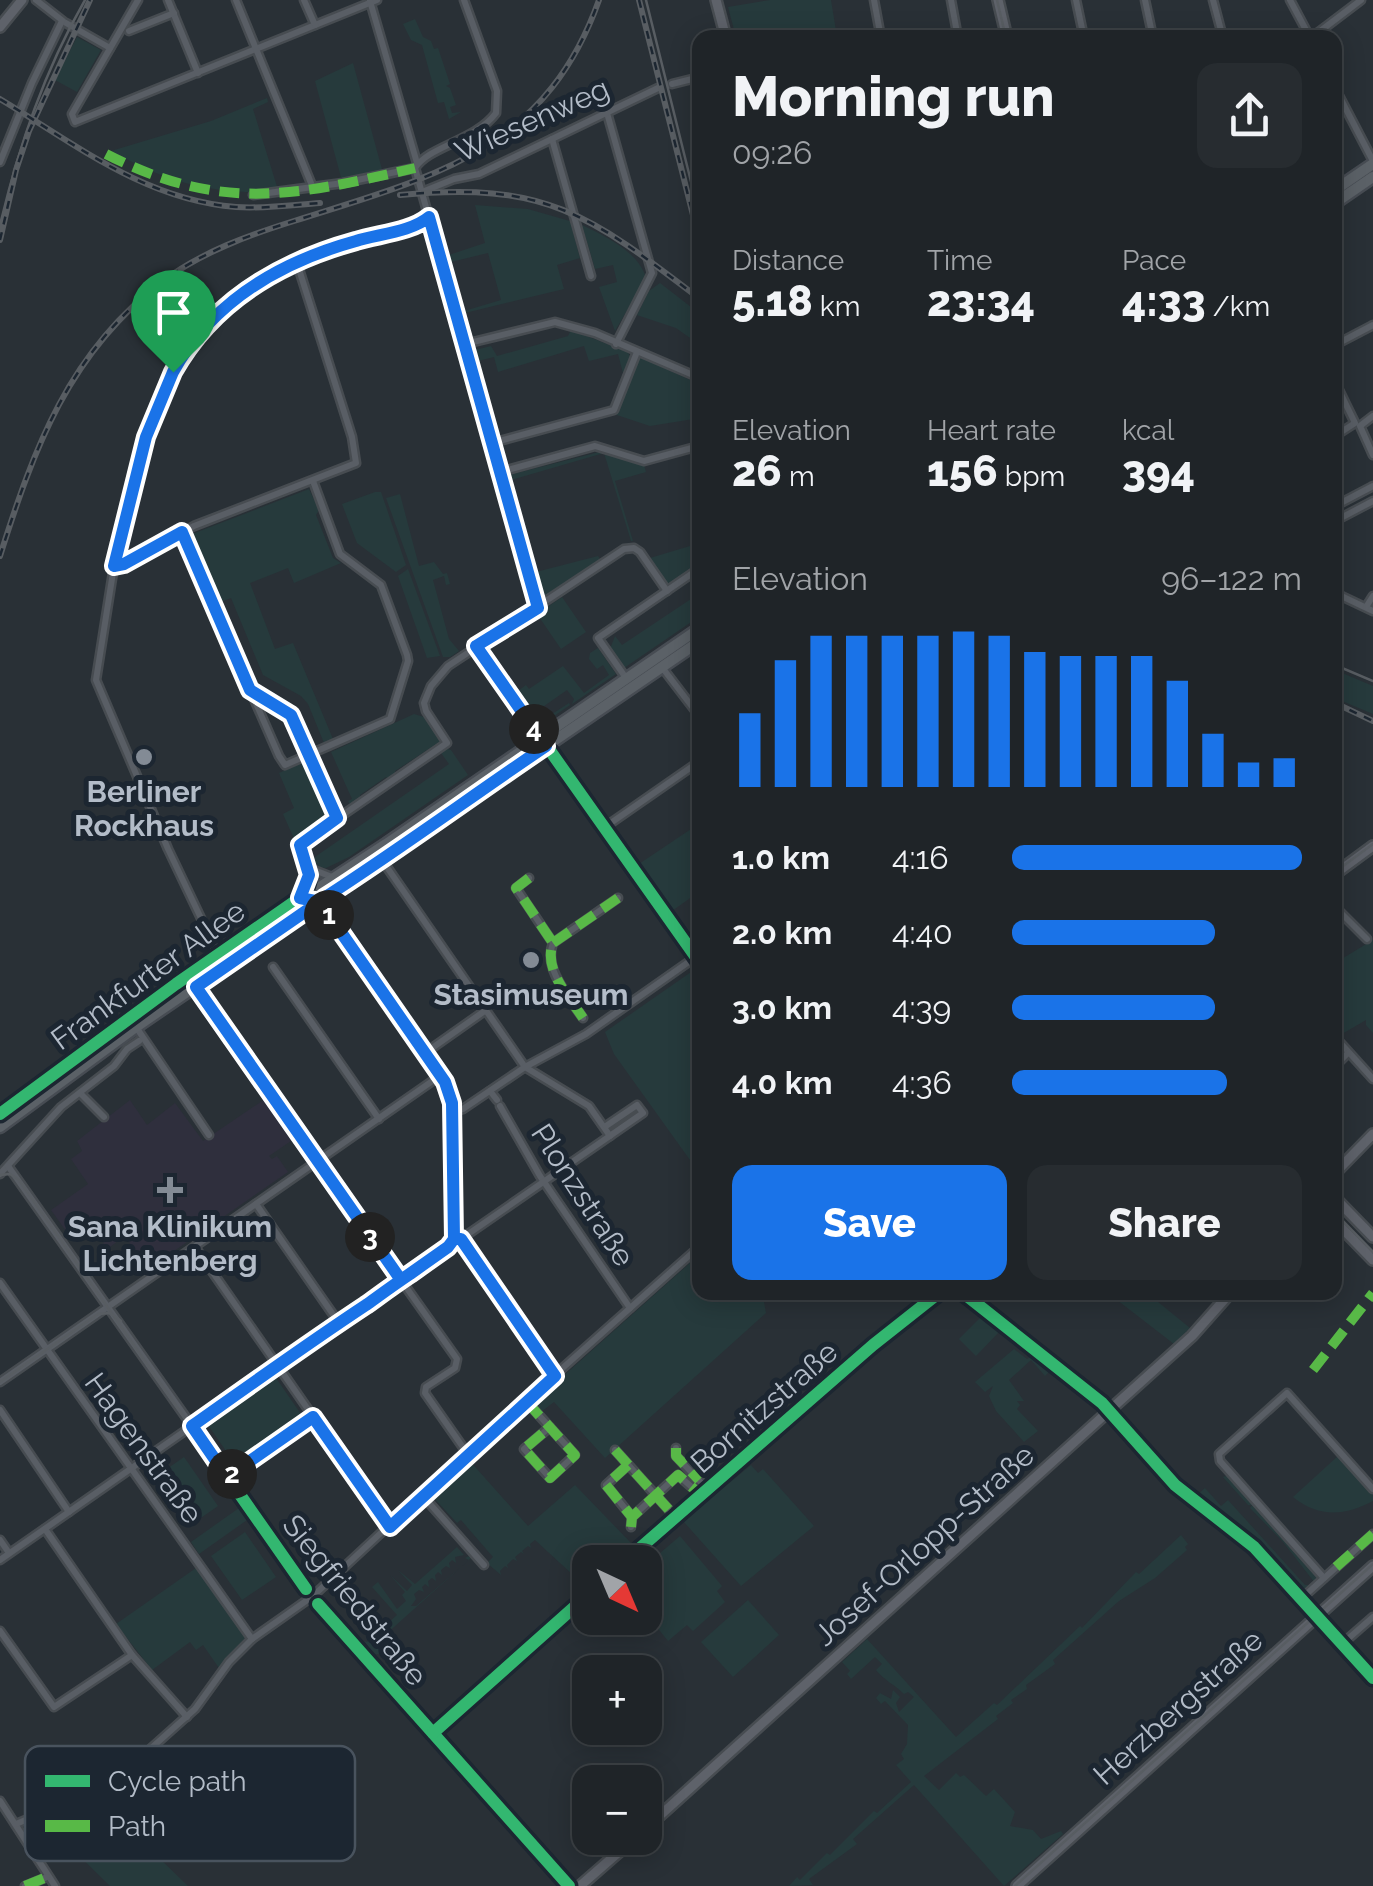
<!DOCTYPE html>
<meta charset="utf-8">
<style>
body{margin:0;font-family:Raleway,sans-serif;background:#272c30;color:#f1f3f6;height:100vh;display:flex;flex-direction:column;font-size:38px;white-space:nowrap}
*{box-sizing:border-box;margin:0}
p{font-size:32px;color:#a1a4a8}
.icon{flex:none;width:55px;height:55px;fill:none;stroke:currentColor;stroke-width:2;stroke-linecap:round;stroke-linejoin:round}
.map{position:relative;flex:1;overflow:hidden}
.side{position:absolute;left:692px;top:30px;width:650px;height:1270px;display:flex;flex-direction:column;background:#1f2428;border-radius:20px;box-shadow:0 5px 25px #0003,0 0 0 2px #3c4145}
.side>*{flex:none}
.needle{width:65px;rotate:136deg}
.buttons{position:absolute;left:572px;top:1545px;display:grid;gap:20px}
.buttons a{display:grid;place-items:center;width:90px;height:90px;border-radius:20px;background:#1f2428;box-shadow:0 5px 25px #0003,0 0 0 2px #3c4145;font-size:50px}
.pin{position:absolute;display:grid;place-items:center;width:85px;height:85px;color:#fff;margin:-102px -42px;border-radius:50% 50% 50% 0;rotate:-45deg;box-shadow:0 0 10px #0007}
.pin .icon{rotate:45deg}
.km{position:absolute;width:50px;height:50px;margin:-25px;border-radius:50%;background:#222;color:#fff;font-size:28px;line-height:50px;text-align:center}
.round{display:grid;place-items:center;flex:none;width:105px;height:105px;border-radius:20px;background:#272c30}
.summary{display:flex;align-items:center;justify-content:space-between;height:170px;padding:0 40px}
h1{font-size:55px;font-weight:800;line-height:75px}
.stats{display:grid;grid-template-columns:repeat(3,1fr);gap:15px;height:170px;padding:10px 40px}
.stats div{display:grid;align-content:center}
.stats b{font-size:42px;font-weight:800}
.stats small{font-size:28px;font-weight:400}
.stats p{font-size:28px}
.chart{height:280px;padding:20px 40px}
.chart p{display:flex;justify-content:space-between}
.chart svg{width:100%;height:180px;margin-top:10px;stroke:#1a73e8;stroke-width:6}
.cta{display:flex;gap:20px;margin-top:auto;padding:20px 40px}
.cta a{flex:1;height:115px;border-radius:20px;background:#1a73e8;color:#fff;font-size:40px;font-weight:800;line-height:115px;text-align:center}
.cta a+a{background:#272c30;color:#f1f3f6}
ul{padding:0 40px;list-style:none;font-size:32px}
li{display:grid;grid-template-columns:160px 120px 1fr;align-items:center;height:75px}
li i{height:25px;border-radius:12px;background:#1a73e8}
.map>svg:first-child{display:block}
.medical{fill:#2f2f3d}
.green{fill:#263a3c}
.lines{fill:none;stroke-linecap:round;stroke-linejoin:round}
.street-casing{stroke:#474c51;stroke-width:11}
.secondary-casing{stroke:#474c51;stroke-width:14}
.primary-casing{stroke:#474c53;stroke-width:15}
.street{stroke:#595e65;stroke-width:6}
.secondary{stroke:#5e626a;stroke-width:9}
.primary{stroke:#5b6167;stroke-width:10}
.tram{stroke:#585d62;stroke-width:2.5}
.rail-casing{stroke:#585d62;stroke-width:6}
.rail{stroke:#1c2631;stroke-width:2.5;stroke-dasharray:8;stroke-linecap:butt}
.quiet{stroke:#58b947;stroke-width:10;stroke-dasharray:20 10;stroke-linecap:butt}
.cycleway-casing{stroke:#1c2631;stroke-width:19}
.cycleway{stroke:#33b770;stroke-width:12}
.route-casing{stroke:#fff;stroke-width:20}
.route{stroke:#1a73e8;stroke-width:12}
.poi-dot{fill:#838b95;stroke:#1c2631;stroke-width:4}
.labels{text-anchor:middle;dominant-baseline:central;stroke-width:10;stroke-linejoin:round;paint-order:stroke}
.street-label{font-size:30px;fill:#b3bcc8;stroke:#1c2631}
.poi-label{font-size:30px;font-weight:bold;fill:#b3bcc8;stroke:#1c2631}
.key{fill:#1c2631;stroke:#49535e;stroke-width:2.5}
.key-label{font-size:28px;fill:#b3bcc8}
</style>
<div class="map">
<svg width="1373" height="1886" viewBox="0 0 1373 1886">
<rect width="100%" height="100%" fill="#293036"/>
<!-- medical -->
<polygon class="medical" points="265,1099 294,1139 269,1156 272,1159 277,1156 288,1172 148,1269 127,1239 121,1239 107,1249 103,1243 108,1239 89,1218 66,1231 51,1210 88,1184 71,1159 82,1151 77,1141 130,1100 147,1125 175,1103 203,1141"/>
<!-- green -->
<g class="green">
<polygon points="770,0 831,0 837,37 736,37 728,7"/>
<polygon points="415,19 423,37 431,41 434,49 438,48 450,84 446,86 450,88 456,105 450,107 452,113 461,112 449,119 444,102 438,103 422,45 411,40 403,24"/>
<polygon points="77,37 101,50 77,92 55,80"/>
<polygon points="353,63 383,173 342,181 315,81"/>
<path d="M267,98L268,102L253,109L279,193C208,192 175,186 111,151L211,121Z"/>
<polygon points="475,205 528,209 570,221 580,258 557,265 564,289 465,313 464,311 501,300 488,253 451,262 449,255 485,243"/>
<path d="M582,225C605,236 639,252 646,278L615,331L599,287L617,282L613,265L595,269Z"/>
<polygon points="660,283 700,314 700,345 676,328 637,315 649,291"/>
<polygon points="571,330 628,352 631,359 624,377 618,354 589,361 584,346 498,372 494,357 478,361 475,350 491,346 497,356 568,336"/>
<polygon points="638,356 697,383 700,418 650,426 614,414"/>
<polygon points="603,451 644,465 646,472 615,481 633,541 631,541 604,453 511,480 509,472 513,474"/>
<polygon points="309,489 319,510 316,515 333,558 341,563 294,583 288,568 250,583 275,649 293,643 333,739 324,743 308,704 301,696 263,675 231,598 218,603 190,539 192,534"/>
<polygon points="375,492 381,492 406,565 396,572 357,543 342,504"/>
<polygon points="400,494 419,566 434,562 443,574 447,573 450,584 446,585 444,576 433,580 449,639 459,651 450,657 443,657 386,498"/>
<polygon points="700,543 700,563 671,583 667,583 650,558"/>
<polygon points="598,556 600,559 543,597 536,572"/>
<polygon points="408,569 440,656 427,658 398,576"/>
<polygon points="700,593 700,616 624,668 610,649 615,636 622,645"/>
<polygon points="562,597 586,632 561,649 537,614"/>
<polygon points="598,648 616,674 572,704 574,699 567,690 534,713 540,722 569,703 570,705 538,727 514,694 526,685 529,689 563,666 584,693 609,675 603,665 597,669 589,659 590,653"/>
<polygon points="1335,670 1373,686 1373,714 1335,698"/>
<polygon points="414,714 424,717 441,741 395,771 395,775 389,780 386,777 360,795 361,799 351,806 348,801 352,799 331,752"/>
<polygon points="447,749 451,750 468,775 349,857 326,868 320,867 312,859 449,764 441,753"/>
<polygon points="304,762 327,812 333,816 296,843 283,814 294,808 279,773"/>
<polygon points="700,823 700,891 672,911 639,864"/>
<polygon points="1373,940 1373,1033 1366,1025 1366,1020 1342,1034 1335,1027 1335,963"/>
<polygon points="694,970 700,976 700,1160 697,1156 690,1160 614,1054 605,1032"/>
<polygon points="700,1254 700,1292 755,1293 764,1302 766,1313 605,1458 554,1402 541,1412 533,1403"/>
<polygon points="1108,1293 1147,1293 1190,1328 1174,1344"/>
<polygon points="981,1317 999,1332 976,1356 959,1339"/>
<polygon points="1014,1349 1027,1359 1031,1357 1050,1371 1045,1376 1031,1360 1009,1380 1024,1401 1017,1401 1020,1405 1017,1409 1038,1431 1024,1442 996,1411 989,1396 993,1386 985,1392 975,1382"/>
<polygon points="276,1378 303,1417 235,1464 208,1425"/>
<path d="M1338,1456L1373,1495V1501C1345,1516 1319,1518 1293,1497Z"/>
<polygon points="184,1457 218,1506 195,1522 161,1473"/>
<polygon points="468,1459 528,1526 575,1485 632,1544 611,1562 590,1562 590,1581 585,1586 535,1540 530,1544 531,1548 528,1546 522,1551 524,1554 521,1552 515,1557 517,1561 513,1559 507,1565 508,1568 505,1566 500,1571 501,1575 487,1563 493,1557 461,1520 457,1523 431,1495"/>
<polygon points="751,1465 758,1473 763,1469 814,1526 741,1586 683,1521"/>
<polygon points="1228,1475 1318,1576 1315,1583 1283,1542 1250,1508 1252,1505 1248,1505 1223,1477"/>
<polygon points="1205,1488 1221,1506 1228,1500 1305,1585 1309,1585 1309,1589 1304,1591 1246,1529 1197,1495"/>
<polygon points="239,1508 247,1520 199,1554 191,1542"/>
<polygon points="245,1532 276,1577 242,1600 211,1556"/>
<path d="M1181,1535L1188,1544L1185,1547L1187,1550L1155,1578L1119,1601L1053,1660L1055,1664L1026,1685L1027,1689L1011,1700L1013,1703L996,1716L998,1719L924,1776L939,1790L956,1773L960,1777L964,1775L986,1796L994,1789L1015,1812L1010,1826L1033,1830L1041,1839L1061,1831L1063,1834L1004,1886L914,1785L853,1839L857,1844L809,1879L813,1885L789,1886L797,1877L800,1880L827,1853L830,1855L874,1811L877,1813L911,1782L896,1765L904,1759L901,1754L907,1744L908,1725L885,1701L881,1704L876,1698L880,1693L891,1699L893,1690L900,1697L896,1703L899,1712L914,1697L908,1692L904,1694C895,1685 884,1680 876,1670L882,1664L875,1657L851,1679L847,1674L850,1671L842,1662L867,1639L956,1737L994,1703L997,1705L1080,1626L1082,1628L1136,1572L1139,1574Z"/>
<polygon points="680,1536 722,1586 717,1591 725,1602 693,1631 687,1625 668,1641 645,1612 645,1566"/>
<polygon points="457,1547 464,1555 455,1557 456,1563 452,1560 449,1563 450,1568 446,1566 441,1570 442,1575 438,1572 435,1575 436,1581 432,1578 428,1581 429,1587 425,1584 422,1587 424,1592 419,1590 414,1594 416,1599 411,1606 416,1606 469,1560 465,1558 469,1556 471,1558 375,1644 382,1653 374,1655 364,1641 367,1642 397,1615 372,1587 378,1582 397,1609 406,1601 402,1595 405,1592 390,1575 407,1591 412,1585 398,1570 415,1584"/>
<polygon points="196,1568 245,1638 219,1668 203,1645 196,1650 190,1642 152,1670 116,1624"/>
<polygon points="748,1600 779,1635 733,1677 701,1642"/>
<polygon points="98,1796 100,1801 188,1886 110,1886 43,1820"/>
</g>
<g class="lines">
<!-- street casing -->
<g class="street-casing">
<g id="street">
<polyline points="36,0 63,21"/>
<polyline points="138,0 72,114 75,122 377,0"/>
<polyline points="168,0 198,73"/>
<polyline points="236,0 313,188"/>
<polyline points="304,0 315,25"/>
<polyline points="874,0 881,38"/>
<polyline points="951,0 958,38"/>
<polyline points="1076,0 1084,38"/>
<polyline points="1145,0 1153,38"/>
<polyline points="1213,0 1223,38"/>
<polyline points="1290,0 1306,30 1305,38"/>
<polyline points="370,1 417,163"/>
<polyline points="66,23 110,48"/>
<polyline points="129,31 174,13"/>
<polyline points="1311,38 1361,0"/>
<polyline points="672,84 700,77"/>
<polyline points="1335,88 1373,161"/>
<polyline points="607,113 652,273 616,344"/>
<polyline points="552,139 591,276"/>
<polyline points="0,162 32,83 62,21"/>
<polyline points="415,168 538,607"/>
<path d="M415,168C429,146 475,141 496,113L497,91L464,0"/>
<polyline points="422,192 454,179 479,174 658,88"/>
<polyline points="253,195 343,183 415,168"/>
<polyline points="465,344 555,322 595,333 700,378"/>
<polyline points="1335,345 1373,325"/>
<polyline points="1335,382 1355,423 1335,436"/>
<polyline points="1373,416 1360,426 1373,455"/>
<polyline points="492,443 614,410 637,352"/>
<polyline points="500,472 595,446 644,461 699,446 700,449"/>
<polyline points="1335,506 1373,486"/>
<polyline points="1335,521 1373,501"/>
<polyline points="181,532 279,756 285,765 390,719 408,661 407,655 381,585 340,554 313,481"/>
<polyline points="114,566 124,564 194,526 356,463 352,437 297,263"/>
<polyline points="1335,593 1373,611"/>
<polyline points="1366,607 1373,596"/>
<polyline points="476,646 541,738"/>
<polyline points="661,666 700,717"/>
<polyline points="626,678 598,638 700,568"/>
<polyline points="251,691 291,715 337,818"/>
<polyline points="605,827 700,761"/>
<polyline points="382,860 525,1067 589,1106 610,1136"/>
<polyline points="309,868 332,877"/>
<path d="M529,878L516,888L553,943C543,969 569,997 583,1018"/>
<path d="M304,894C313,870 301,863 302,843L447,743L426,711L424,703L431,686L448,666L624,549L634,548L640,552L667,591"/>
<polyline points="1335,907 1367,939"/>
<polyline points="553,943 618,898"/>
<polyline points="218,954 168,849 96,680 114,566 147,437 160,398 181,358 202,328 233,299 257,283 325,250 421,223 429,217"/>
<polyline points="273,967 379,1119"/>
<polyline points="136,1027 209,1135"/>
<polyline points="1335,1037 1373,1079"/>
<polyline points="425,1053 486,1010"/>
<polyline points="1335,1066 1348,1053"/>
<polyline points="490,1091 497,1100"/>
<polyline points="80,1093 104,1117"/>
<polyline points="500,1106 540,1176 630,1308"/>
<polyline points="453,1112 463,1109 525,1067 586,1034 700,954"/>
<polyline points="0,1174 61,1107 114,1066 127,1049 139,1041"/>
<polyline points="256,1204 339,1323"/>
<polyline points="454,1239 461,1239 643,1113 637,1105 606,1126"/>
<polyline points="461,1239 555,1376"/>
<polyline points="195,1247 390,1527"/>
<polyline points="401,1280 457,1359 455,1368 426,1387 425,1393 467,1453"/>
<polyline points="0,1283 252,1639"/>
<polyline points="0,1382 441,1075"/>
<polyline points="526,1401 575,1455 550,1478 524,1449 550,1427"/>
<polyline points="0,1410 69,1512"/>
<polyline points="676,1448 676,1456 709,1491"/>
<polyline points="615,1450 669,1510"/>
<polyline points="628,1465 606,1485 632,1517"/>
<polyline points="228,1477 313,1417"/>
<polyline points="423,1496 484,1565"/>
<polyline points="631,1527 632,1517 678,1475 702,1496"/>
<polyline points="45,1529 132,1655 187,1717"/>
<polyline points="0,1540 9,1553"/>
<polyline points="0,1560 192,1426 8,1166"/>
<polyline points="624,1562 873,1345 940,1292"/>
<polyline points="1324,1578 1220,1461 1219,1454 1287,1393 1373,1489"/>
<polyline points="1301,1599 1373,1534"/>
<polyline points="0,1631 54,1707 132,1655"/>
<polyline points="1342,1644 1373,1617"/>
<polyline points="433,1733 590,1593"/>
<polyline points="0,1801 55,1886"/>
<polyline points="16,1824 111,1784 195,1709 229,1662 252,1639 313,1596 467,1453 700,1246"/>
<polyline points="25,1886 47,1877"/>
</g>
</g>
<!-- secondary casing -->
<g class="secondary-casing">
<g id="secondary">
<polyline points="716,0 726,38"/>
<polyline points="998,0 1007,38"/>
<polyline points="0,27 22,0"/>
<polyline points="541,738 700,963"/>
<polyline points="1335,874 1373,846"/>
<polyline points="314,899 328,912 451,1093 454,1239 448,1247 192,1426 316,1602 569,1886"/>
<polyline points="195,987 401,1280"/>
<polyline points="1335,1173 1373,1134"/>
<polyline points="1335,1198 1373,1237"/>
<polyline points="1335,1221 1373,1260"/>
<polyline points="962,1292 1102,1403 1175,1485 1254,1547 1373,1678"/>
<polyline points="645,1829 1192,1336 1231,1292"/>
<polyline points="580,1886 635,1838"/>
<polyline points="1017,1886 1373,1566"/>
</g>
</g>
<!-- primary casing -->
<g class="primary-casing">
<g id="primary">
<polyline points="1335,190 1373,164"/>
<polyline points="1335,203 1373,177"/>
<polyline points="0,1114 225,949 386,844 700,628"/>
<polyline points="0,1127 136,1027 700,641"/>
</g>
</g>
<!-- street -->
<use href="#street" class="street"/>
<!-- secondary -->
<use href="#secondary" class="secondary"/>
<!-- primary -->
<use href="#primary" class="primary"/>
<!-- tram -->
<g class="tram">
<polyline points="646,0 700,218"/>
<polyline points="997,0 1006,38"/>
<path d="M0,225C19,146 44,71 85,0"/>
<polyline points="1335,665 1373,681"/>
<polyline points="1335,872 1373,844"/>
<polyline points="0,1175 10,1174 19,1180 310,1598 568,1886"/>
<polyline points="1335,1213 1373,1252"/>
<polyline points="0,1382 98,1314 110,1313 121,1321"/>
<polyline points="1015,1886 1373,1564"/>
</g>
<!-- rail casing -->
<g class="rail-casing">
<g id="rail">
<polyline points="639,0 700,243"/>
<path d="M0,99C75,144 145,200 236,207C264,209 292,205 320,203"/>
<path d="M400,195C545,181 589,214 700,299"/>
<polyline points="0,240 16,170 29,131 90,0"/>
<path d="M0,556C34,448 69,352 163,281C202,252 249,235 294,221C432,177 545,152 599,0"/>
<polyline points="1335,703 1373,721"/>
</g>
</g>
<!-- rail -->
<use href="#rail" class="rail"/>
<!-- quiet -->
<g class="quiet">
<path d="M106,154C221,213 295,196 415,168"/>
<path d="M529,878L516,888L553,943C543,969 569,997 583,1018"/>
<polyline points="553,943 618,898"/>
<polyline points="1313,1370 1373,1293"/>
<polyline points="526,1401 575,1455 550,1478 524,1449 550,1427"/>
<polyline points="676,1448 676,1456 699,1480"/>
<polyline points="615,1450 669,1510"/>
<polyline points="628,1465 606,1485 632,1517"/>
<polyline points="631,1527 632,1517 678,1475 702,1496"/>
<polyline points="1336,1567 1373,1534"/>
<polyline points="25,1886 47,1877"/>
</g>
<!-- cycleway casing -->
<g class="cycleway-casing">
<g id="cycleway">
<polyline points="551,752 700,963"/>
<polyline points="342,932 425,1053"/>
<polyline points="200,994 385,1258"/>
<polyline points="0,1114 176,984 304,895 308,882"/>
<polyline points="962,1292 1102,1403 1175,1485 1254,1547 1373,1678"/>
<polyline points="192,1426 306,1589"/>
<polyline points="624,1562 873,1345 940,1292"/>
<polyline points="318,1604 569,1886"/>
<polyline points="433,1733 590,1593"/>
</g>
</g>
<!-- cycleway -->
<use href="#cycleway" class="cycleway"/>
</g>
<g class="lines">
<!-- route casing -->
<g class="route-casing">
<path id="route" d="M173,372L146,437L114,566L124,564L182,532L250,690L291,715L337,818L300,845L309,875L300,898L320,902L327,912L445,1082L452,1103L454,1239L448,1247L410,1274C395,1284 380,1295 366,1305C307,1344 250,1385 192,1426L227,1477L313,1417L390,1527L555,1376L461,1239H454L448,1247L401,1280L196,987L306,911L324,898C400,849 472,796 546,746L476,646L538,608L429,217C411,232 378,234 356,241C280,262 212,302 173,372"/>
</g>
<!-- route -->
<use href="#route" class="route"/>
</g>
<!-- markers -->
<g class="poi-dot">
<circle cx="144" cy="757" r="10"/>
<circle cx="531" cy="960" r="10"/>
<path d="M165 1175h10v10h10v10h-10v10h-10v-10h-10v-10h10z"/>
</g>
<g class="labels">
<!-- street labels -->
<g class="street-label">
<text transform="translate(532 120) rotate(-24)">Wiesenweg</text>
<text transform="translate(148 975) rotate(-36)">Frankfurter Allee</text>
<text transform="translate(583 1195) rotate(57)">Plonzstraße</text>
<text transform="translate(764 1407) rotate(-41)">Bornitzstraße</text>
<text transform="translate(144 1448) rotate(54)">Hagenstraße</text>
<text transform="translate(924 1545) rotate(-42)">Josef-Orlopp-Straße</text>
<text transform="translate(355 1600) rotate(51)">Siegfriedstraße</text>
<text transform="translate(1178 1707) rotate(-42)">Herzbergstraße</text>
</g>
<!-- poi labels -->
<g class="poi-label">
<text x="144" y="791">Berliner<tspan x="144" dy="34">Rockhaus</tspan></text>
<text x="531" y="994">Stasimuseum</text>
<text x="170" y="1226">Sana Klinikum<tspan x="170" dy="34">Lichtenberg</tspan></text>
</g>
</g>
<!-- legend -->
<rect x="25" y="1746" width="330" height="115" rx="15" class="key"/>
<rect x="45" y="1775" width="45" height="12" fill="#33b770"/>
<rect x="45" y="1820" width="45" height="12" fill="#58b947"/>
<g class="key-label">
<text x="108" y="1791">Cycle path</text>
<text x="108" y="1836">Path</text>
</g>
</svg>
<div class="buttons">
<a><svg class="needle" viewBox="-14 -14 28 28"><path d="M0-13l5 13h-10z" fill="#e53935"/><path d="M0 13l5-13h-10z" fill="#a1a4a8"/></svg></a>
<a>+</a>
<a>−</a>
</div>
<div class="pin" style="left:173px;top:372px;background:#1e9e55"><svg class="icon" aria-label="arrive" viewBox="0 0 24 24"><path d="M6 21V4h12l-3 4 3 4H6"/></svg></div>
<b class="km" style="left:329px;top:915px">1</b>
<b class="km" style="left:232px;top:1474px">2</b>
<b class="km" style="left:370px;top:1237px">3</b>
<b class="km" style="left:534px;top:729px">4</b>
<section class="side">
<div class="summary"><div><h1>Morning run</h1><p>09:26</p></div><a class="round"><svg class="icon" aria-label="share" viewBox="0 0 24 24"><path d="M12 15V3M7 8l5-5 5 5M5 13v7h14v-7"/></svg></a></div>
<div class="stats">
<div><p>Distance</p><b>5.18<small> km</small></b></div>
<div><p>Time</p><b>23:34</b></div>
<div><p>Pace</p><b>4:33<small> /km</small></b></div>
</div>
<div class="stats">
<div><p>Elevation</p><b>26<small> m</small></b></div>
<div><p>Heart rate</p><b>156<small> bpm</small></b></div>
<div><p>kcal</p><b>394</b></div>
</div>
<div class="chart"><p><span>Elevation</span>96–122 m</p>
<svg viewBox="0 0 160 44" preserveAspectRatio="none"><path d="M5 44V26M15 44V13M25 44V7M35 44V7M45 44V7M55 44V7M65 44V6M75 44V7M85 44V11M95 44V12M105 44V12M115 44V12M125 44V18M135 44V31M145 44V38M155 44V37"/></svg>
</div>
<ul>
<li><b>1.0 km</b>4:16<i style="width:100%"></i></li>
<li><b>2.0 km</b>4:40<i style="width:70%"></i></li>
<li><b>3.0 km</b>4:39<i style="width:70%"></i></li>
<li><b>4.0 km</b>4:36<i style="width:74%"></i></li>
</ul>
<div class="cta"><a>Save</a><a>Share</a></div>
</section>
</div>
